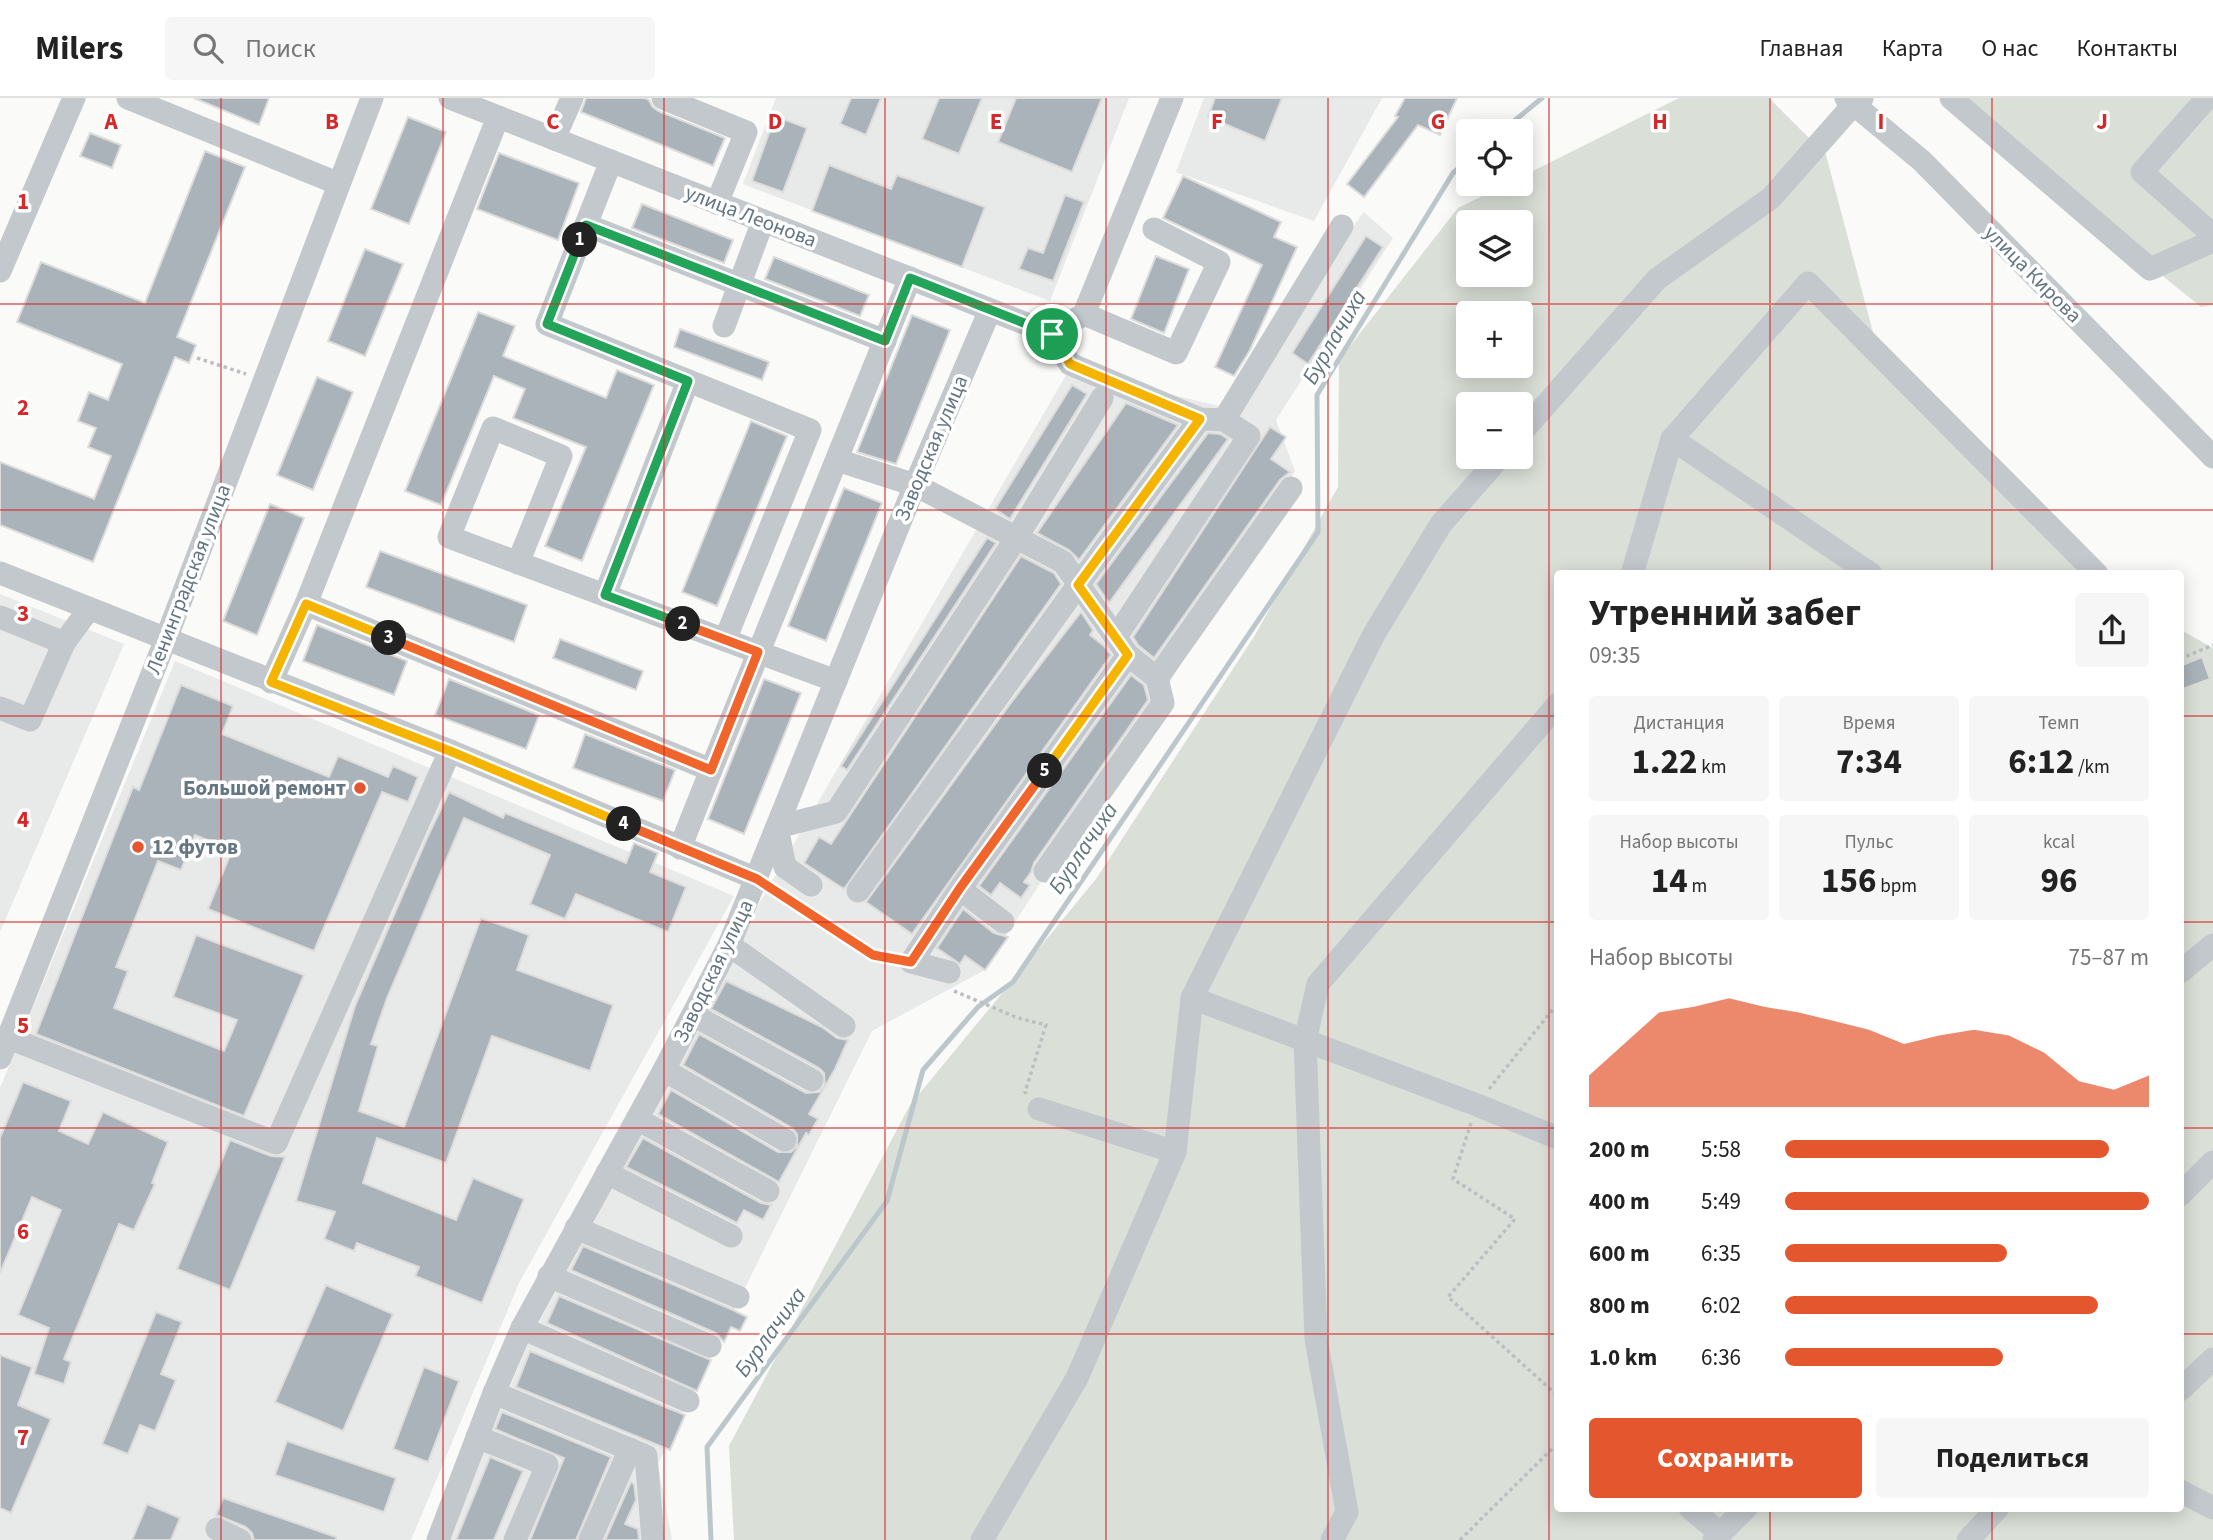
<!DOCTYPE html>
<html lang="ru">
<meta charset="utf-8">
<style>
body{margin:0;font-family:"Source Sans 3",sans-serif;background:#f6f6f6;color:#222;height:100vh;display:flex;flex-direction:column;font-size:26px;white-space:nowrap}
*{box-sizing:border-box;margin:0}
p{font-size:23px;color:#767676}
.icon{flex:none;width:38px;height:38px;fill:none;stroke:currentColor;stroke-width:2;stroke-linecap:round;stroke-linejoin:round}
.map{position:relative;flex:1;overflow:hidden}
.details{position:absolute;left:1554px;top:472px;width:630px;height:942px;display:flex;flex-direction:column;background:#fff;border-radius:7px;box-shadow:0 4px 18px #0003}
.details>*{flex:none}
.tools{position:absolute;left:1456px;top:21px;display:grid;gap:14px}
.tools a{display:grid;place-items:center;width:77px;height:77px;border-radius:7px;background:#fff;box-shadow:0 4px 18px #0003;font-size:35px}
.pin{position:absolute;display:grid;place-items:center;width:60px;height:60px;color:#fff;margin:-30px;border:4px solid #fff;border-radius:50%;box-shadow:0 2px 7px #0007}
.km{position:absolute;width:35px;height:35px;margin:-18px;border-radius:50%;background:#222;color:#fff;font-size:19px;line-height:35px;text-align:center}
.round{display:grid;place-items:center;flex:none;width:74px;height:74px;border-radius:7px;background:#f6f6f6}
.head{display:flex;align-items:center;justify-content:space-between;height:119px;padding:0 35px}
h1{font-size:38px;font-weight:700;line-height:52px}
.stats{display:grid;grid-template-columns:repeat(3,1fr);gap:10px;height:119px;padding:7px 35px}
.stats div{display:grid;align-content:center;border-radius:7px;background:#f6f6f6;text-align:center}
.stats b{font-size:35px;font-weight:700}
.stats small{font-size:19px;font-weight:400}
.stats p{font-size:19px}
.chart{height:196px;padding:14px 35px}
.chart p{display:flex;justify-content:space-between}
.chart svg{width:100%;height:126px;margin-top:7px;fill:#e4572e;opacity:.7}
.action{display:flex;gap:14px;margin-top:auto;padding:14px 35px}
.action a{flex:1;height:80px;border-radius:7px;background:#e4572e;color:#fff;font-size:28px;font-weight:700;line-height:80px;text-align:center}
.action a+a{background:#f6f6f6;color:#222}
ul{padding:0 35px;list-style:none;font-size:23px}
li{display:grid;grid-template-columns:112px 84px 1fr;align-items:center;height:52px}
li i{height:18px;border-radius:9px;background:#e4572e}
header{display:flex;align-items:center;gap:42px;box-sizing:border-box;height:98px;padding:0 35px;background:#fff;border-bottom:2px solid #e0e0e0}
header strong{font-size:33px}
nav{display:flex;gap:38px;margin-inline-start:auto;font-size:24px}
.search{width:490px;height:63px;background:#f6f6f6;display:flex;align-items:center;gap:18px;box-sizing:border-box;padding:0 24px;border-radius:7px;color:#767676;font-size:26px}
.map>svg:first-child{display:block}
.built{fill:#e8e9e9}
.green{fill:#dadfd7;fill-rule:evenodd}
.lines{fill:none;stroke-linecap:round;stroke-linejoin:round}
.stream{stroke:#bbc7cb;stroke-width:5}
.building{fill:#aab3b9;stroke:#dcdcda;stroke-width:2}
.path{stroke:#bbbfc2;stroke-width:3.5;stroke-dasharray:3.5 3.5;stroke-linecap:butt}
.minor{stroke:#c3c8cc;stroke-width:23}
.split-1-casing{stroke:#fff;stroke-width:14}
.split-2-casing{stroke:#fff;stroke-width:14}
.split-3-casing{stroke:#fff;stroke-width:14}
.split-4-casing{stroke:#fff;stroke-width:14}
.split-5-casing{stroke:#fff;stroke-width:14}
.split-6-casing{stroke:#fff;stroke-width:14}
.split-1{stroke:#22a559;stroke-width:9}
.split-2{stroke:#22a559;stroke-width:9}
.split-3{stroke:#f0652b;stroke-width:9}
.split-4{stroke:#f5b400;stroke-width:9}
.split-5{stroke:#f0652b;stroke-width:9}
.split-6{stroke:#f5b400;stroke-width:9}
.grid{fill:none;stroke:#d62828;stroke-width:2;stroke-opacity:0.55}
.poi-dot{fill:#e4572e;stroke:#fff;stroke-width:2.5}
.labels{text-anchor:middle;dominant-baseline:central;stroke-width:7;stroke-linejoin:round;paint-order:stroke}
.street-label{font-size:21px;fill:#657683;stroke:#fff}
.poi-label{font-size:21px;font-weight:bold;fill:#657683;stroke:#fff;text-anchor:end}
.water-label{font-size:23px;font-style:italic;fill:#60757c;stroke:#fff}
.grid-label{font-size:23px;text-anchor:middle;font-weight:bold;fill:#d62828;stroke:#fff;stroke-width:7;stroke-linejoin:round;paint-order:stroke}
</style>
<header>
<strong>Milers</strong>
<div class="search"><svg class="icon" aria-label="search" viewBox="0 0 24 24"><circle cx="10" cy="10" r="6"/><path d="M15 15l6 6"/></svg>Поиск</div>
<nav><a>Главная</a><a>Карта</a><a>О нас</a><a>Контакты</a></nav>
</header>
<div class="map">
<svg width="2213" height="1442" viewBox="0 0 2213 1442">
<rect width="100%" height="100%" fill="#fafaf8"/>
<!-- built -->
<g class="built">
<polygon points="776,0 1129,0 1050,203 743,86"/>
<polygon points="1204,0 1382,0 1314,123 1176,74"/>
<polygon points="1364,114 1393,140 1276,322 1295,373 1151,616 983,873 872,933 658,1366 672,1442 446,1442 529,1243 654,1011 727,861 1069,272 1219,308"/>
<polygon points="0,496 124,546 0,834"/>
<polygon points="175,563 734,798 519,1185 411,1442 0,1442 0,990"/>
</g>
<!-- green -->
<g class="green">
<path d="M1679,0H1769L1826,57L1879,257L2094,476H1558V1410H2180L2181,532L2213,550V1442H734L729,1348L910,1007L1096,781L1255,537L1338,389L1339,262L1458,110L1507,86H1521V79ZM1468,124H1521V177H1468ZM1468,215H1521V268H1468ZM1468,306H1521V359H1468Z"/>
<polygon points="1943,0 2213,0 2213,207 2201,209"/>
</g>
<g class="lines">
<!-- stream -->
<g class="stream">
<polyline points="1502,33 1542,0"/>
<polyline points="711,1442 707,1349 887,1103 923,972 978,909 1013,884 1318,434 1317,297 1453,75 1468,62"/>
</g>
</g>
<!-- building -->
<g class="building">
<polygon points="194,0 269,0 259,27"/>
<polygon points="586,0 645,0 649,2 652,8 658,13 725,40 713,68 581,14"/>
<polygon points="851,0 881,0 866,37 840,26"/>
<polygon points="939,0 982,0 959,56 922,41"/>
<polygon points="1016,0 1102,0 1072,74 998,44"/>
<polygon points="1215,0 1282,0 1265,43 1208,19"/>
<polygon points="1405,0 1457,0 1440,37 1418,27 1364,99 1347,86 1398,19 1395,18"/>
<polygon points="775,18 807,30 783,94 752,83"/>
<polygon points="408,19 446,34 409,126 371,111"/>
<polygon points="90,35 121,47 112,70 80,58"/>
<polygon points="205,53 245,69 177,239 196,247 189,265 175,259 93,464 0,427 0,364 94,401 111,358 88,349 96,330 78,323 89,294 108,302 122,266 17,224 41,164 145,205"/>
<polygon points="499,55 579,85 558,142 477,111"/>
<polygon points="829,67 891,91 897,77 985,109 962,169 812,113"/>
<polygon points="1183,78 1281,124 1274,139 1297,149 1250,252 1234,278 1215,269 1262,167 1163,120"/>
<polygon points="1065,97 1084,104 1053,183 1019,171 1028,150 1043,155"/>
<polygon points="642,106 733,142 724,165 632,130"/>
<polygon points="1366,138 1383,149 1308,266 1292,255"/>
<polygon points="365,151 403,166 365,258 328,243"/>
<polygon points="1156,158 1189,171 1164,235 1131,221"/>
<polygon points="774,159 869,197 860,218 765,181"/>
<polygon points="478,214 515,228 503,258 606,300 617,272 654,287 582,463 545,448 586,349 513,320 525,291 494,278 441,407 405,393"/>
<polygon points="912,217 950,232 896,366 857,354"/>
<polygon points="680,231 769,264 762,282 674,249"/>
<polygon points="317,279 353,294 313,392 277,377"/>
<polygon points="1072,287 1087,296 1010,421 995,411"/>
<polygon points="1126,305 1178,327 1079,462 1069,452 1037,435"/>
<polygon points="751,323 787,338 717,508 682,494"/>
<polygon points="1270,329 1286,339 1271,361 1290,374 1280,382 1154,560 1138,547 1133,539"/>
<polygon points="1208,335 1220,336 1228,341 1109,505 1096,486"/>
<polygon points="844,390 882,405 826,543 788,528"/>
<polygon points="270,406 304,420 257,537 223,523"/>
<polygon points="987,440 996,445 847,672 841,668"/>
<polygon points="380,453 527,507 514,544 366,489"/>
<polygon points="1021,458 1054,475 1061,486 844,791 804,765 819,739 831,746"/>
<polygon points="1081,514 1093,532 1090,537 1104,548 1111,557 912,836 866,804 1010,606"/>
<polygon points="317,527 407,563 394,597 303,563"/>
<polygon points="560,541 643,573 636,592 553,560"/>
<polygon points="2202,559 2210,581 2180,592 2180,568"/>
<polygon points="1131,577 1144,587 1148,602 1034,765 1031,774 1024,784 1030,787 1021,800 1000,785 991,797 979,788"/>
<polygon points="449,581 539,617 526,651 435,617"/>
<polygon points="764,581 801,595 744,736 708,721"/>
<polygon points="181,587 233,608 222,636 329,679 338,658 388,679 393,668 418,679 408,704 382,694 314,853 208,811 232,752 195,737 181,772 158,763 116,869 128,873 114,910 224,953 237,922 173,899 196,837 304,877 244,1018 36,936 133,689 139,692"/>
<polygon points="585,636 675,672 663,703 573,670"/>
<polygon points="449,694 503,720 505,715 626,765 634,745 658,755 650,774 686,789 668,834 576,796 565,821 530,806 550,757 464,720 387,900 371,946 378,948 359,1013 404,1029 481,820 529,837 517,872 613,907 590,973 492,938 446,1065 377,1040 363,1085 456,1122 473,1080 524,1101 482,1205 415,1178 419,1169 357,1145 354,1153 324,1141 335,1114 296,1103 355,908 427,740"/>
<polygon points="963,811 994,835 1008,839 985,872 965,858 960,866 937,850"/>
<polygon points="726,883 822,929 837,940 848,942 835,971 809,1016 818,1021 809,1037 806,1035 779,1084 658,1016 671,992 778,1054 791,1054 797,1048 797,1036 792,1030 683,967 699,936 806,995 819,994 825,988 824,975 819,970 711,911"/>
<polygon points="23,984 71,1003 59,1033 88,1046 103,1014 168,1044 152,1085 155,1086 134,1132 119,1126 64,1261 71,1264 64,1286 34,1276 49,1230 18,1217 61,1112 32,1099 0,1175 0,1040"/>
<polygon points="643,1040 761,1105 771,1107 763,1122 744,1112 737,1125 626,1069"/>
<polygon points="230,1042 271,1058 285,1059 230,1192 177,1171"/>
<polygon points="583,1148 733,1212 747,1219 740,1233 731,1229 724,1244 716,1235 571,1172"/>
<polygon points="326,1187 393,1216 343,1333 275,1304"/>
<polygon points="559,1198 711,1262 697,1293 547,1225"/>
<polygon points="156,1214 182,1224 161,1276 176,1282 155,1333 140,1327 128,1356 102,1346"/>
<polygon points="530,1253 685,1317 670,1352 516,1289"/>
<polygon points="0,1257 32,1269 18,1307 51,1321 11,1415 0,1410"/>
<polygon points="424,1269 459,1283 428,1364 393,1351"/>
<polygon points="502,1314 611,1359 576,1442 530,1442 564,1360 495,1331"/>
<polygon points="287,1343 396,1380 384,1414 275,1377"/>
<polygon points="490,1359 523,1373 494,1442 456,1442"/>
<polygon points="631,1384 634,1386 636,1402 625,1426 638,1431 639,1442 605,1442"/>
<polygon points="223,1400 336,1439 336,1442 254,1442 252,1435 246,1429 216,1417"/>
<polygon points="147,1406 180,1420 171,1442 132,1442"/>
</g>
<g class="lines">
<!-- path -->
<g class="path">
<polyline points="197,260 246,276"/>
<polyline points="2180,561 2213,547"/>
<polyline points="773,791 872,857 892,861"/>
<polyline points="954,893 1018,920 1046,927 1025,994 1026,996"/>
<polyline points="1489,991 1558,905"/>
<polyline points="1471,1025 1453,1081 1515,1121 1448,1199 1558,1298"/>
<polyline points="1460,1442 1558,1345"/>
</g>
<!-- minor -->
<g class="minor">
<polyline points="128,0 327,81 337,87"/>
<polyline points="450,0 1052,236"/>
<polyline points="663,0 746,34 717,105"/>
<polyline points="1846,0 1922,63 2213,359"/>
<polyline points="1951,0 2150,171 2213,143"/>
<polyline points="2207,0 2142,74 2213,137"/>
<polyline points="554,41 572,0"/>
<polyline points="586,127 885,243"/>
<polyline points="0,173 74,0"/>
<polyline points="1084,216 1176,255 1219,164 1154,131"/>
<polyline points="724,228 763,123"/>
<polyline points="1052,236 1070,266 1200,321 1224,322 1249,338 1116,539"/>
<polyline points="1052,236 1084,216 1172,0"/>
<polyline points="1224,322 1342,128"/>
<polyline points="1521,335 1657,181 1771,100 1854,6 1862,0"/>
<polyline points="1672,341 1871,476"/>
<polyline points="837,362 915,387 1063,464 1128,557 1157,580 1163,605 1045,773"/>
<polyline points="518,465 561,358 493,330 449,439 725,542 810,332 547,226 611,63"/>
<polyline points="0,475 450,653 757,781"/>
<polyline points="1632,476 1672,341 1808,185 2097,476"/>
<polyline points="605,497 688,283"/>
<polyline points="306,506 498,19"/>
<polyline points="0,519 64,545 89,511"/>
<polyline points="725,542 836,583"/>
<polyline points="1157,580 1291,390"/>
<polyline points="271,584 306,506 711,672 680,750"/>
<polyline points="0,610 30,622 64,545"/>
<polyline points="711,672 910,180"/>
<polyline points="811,787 785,769 777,729 836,714 1017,439 1102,300"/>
<polyline points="960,791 1003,824"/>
<polyline points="858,793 1078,487 1200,321"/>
<polyline points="729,847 844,928"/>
<polyline points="949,874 911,864 960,791 1128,557"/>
<polyline points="2180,874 2213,847"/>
<polyline points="1192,900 1477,1007 1558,1040"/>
<polyline points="693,917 812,982"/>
<polyline points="9,940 276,1045 450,653"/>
<polyline points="0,960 166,541 372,0"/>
<polyline points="664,972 785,1042"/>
<polyline points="1039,1011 1175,1054"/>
<polyline points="637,1021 768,1093"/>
<polyline points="607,1075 731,1138"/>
<polyline points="2180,1097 2213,1064"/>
<polyline points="576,1130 738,1199"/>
<polyline points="549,1178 710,1248"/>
<polyline points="522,1230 688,1303"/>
<polyline points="2180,1292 2213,1261"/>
<polyline points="494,1295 646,1358 653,1442"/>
<polyline points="477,1339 547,1367 515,1442"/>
<polyline points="2180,1393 2213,1410"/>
<polyline points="1690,1410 1721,1436"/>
<polyline points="217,1431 240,1442"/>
<polyline points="438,1442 494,1295 522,1230 664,972 729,847 915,387 990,212"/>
<polyline points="590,1442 630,1351"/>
<polyline points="982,1442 1077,1280 1175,1054 1192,900 1374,536 1441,426 1500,359"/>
<polyline points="1332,1442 1347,1414 1316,1241 1305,943 1318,886 1558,606"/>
<polyline points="1714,1442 1746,1410"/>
<polyline points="1968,1442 1998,1410"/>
</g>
</g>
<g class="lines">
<!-- split-1 casing -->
<g class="split-1-casing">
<polyline id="split-1" points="580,142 586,127 885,243 910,180 1052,236"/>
</g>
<!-- split-2 casing -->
<g class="split-2-casing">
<polyline id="split-2" points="580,142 547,226 688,283 605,497 683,526"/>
</g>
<!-- split-3 casing -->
<g class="split-3-casing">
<polyline id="split-3" points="389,540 711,672 758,554 683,526"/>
</g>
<!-- split-4 casing -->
<g class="split-4-casing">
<polyline id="split-4" points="389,540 306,506 271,584 450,653 624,726"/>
</g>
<!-- split-5 casing -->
<g class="split-5-casing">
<polyline id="split-5" points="624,726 757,781 873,857 911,864 960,790 1045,673"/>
</g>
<!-- split-6 casing -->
<g class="split-6-casing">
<polyline id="split-6" points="1045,673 1128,557 1078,487 1200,321 1070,266 1052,236"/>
</g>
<!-- split-1 -->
<use href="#split-1" class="split-1"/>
<!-- split-2 -->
<use href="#split-2" class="split-2"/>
<!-- split-3 -->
<use href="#split-3" class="split-3"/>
<!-- split-4 -->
<use href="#split-4" class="split-4"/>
<!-- split-5 -->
<use href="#split-5" class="split-5"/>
<!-- split-6 -->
<use href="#split-6" class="split-6"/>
</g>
<!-- grid -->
<path class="grid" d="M221,0V1442M443,0V1442M664,0V1442M885,0V1442M1106,0V1442M1328,0V1442M1549,0V1442M1770,0V476M1992,0V476M0,206H2213M0,412H2213M0,618H1558M2180,618H2213M0,824H1558M2180,824H2213M0,1030H1558M2180,1030H2213M0,1236H1558M2180,1236H2213M1770,1410V1442M1992,1410V1442"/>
<!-- markers -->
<g class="poi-dot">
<circle cx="360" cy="690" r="7"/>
<circle cx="138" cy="749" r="7"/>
</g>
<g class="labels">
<!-- street labels -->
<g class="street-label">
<text transform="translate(751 118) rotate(21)">улица Леонова</text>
<text transform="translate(2033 176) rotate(45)">улица Кирова</text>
<text transform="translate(931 350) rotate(-67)">Заводская улица</text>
<text transform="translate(188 481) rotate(-69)">Ленинградская улица</text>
<text transform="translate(713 873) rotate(-64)">Заводская улица</text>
</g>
<!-- poi labels -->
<g class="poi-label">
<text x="346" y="690">Большой ремонт</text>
<text x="152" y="749" text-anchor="start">12 футов</text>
</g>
<!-- water labels -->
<g class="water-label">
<text transform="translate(1334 239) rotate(-60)">Бурлачиха</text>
<text transform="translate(1083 750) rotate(-56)">Бурлачиха</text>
<text transform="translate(770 1234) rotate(-54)">Бурлачиха</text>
</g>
</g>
<g class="grid-label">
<text x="111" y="31">A</text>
<text x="332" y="31">B</text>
<text x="553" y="31">C</text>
<text x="775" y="31">D</text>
<text x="996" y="31">E</text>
<text x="1217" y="31">F</text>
<text x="1438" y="31">G</text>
<text x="1660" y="31">H</text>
<text x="1881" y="31">I</text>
<text x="2102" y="31">J</text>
<text x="23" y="111">1</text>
<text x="23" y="317">2</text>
<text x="23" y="523">3</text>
<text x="23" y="729">4</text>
<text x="23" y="935">5</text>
<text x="23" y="1141">6</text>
<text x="23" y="1347">7</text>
</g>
</svg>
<div class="tools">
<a><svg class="icon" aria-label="locate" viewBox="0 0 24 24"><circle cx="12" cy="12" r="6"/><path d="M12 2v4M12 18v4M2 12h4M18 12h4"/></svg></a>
<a><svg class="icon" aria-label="layers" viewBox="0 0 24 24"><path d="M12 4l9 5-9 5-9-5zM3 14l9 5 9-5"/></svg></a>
<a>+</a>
<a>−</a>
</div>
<div class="pin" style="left:1052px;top:236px;background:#1e9e55"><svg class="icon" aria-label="arrive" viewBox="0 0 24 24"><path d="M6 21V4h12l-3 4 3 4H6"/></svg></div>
<b class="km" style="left:580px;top:142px">1</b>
<b class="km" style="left:683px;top:526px">2</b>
<b class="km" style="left:389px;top:540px">3</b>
<b class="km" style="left:624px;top:726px">4</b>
<b class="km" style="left:1045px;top:673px">5</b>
<section class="details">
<div class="head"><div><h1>Утренний забег</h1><p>09:35</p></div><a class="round"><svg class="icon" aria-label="share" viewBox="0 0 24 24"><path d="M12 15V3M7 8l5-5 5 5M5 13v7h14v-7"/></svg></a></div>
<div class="stats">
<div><p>Дистанция</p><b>1.22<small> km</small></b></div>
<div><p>Время</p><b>7:34</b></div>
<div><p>Темп</p><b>6:12<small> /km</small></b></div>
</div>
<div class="stats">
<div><p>Набор высоты</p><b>14<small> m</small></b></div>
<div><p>Пульс</p><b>156<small> bpm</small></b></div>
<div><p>kcal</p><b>96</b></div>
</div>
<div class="chart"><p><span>Набор высоты</span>75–87 m</p>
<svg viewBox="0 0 160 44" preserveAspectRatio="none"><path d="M0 44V33L10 22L20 11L30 9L40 6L50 9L60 11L70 14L80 17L90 22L100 19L110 17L120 19L130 25L140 35L150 38L160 33V44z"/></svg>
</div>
<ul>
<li><b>200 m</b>5:58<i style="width:89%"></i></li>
<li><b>400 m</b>5:49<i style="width:100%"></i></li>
<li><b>600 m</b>6:35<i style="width:61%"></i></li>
<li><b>800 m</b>6:02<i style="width:86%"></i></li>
<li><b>1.0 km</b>6:36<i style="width:60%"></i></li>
</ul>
<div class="action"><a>Сохранить</a><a>Поделиться</a></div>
</section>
</div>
